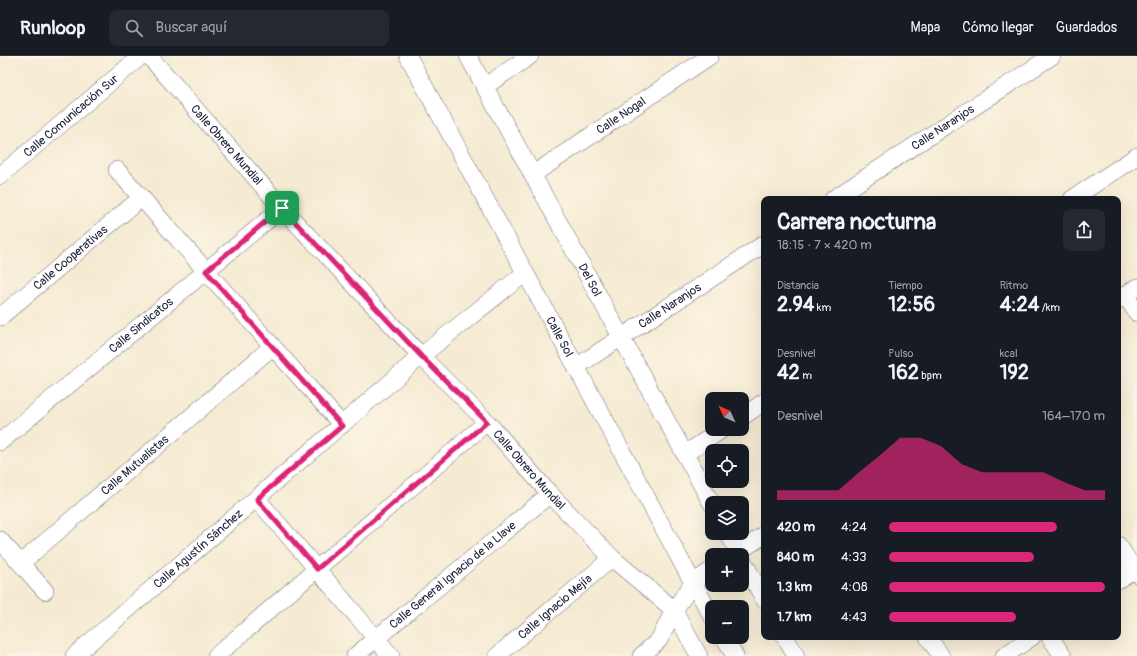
<!DOCTYPE html>
<html lang="es">
<meta charset="utf-8">
<style>
body{margin:0;font-family:Pangolin,sans-serif;background:#242831;color:#f1f3f6;height:100vh;display:flex;flex-direction:column;font-size:15px;white-space:nowrap}
*{box-sizing:border-box;margin:0}
p{font-size:13px;color:#9ea1a6}
.icon{flex:none;width:22px;height:22px;fill:none;stroke:currentColor;stroke-width:2;stroke-linecap:round;stroke-linejoin:round}
.map{position:relative;flex:1;overflow:hidden}
.side{position:absolute;left:761px;top:140px;width:360px;height:444px;display:flex;flex-direction:column;background:#171b24;border-radius:8px;box-shadow:0 4px 16px #0002}
.side>*{flex:none}
.needle{width:26px;rotate:314deg}
.fabs{position:absolute;left:705px;top:336px;display:grid;gap:8px}
.fabs a{display:grid;place-items:center;width:44px;height:44px;border-radius:8px;background:#171b24;box-shadow:0 4px 16px #0002;font-size:20px}
.pin{position:absolute;display:grid;place-items:center;width:34px;height:34px;color:#fff;margin:-17px;border-radius:8px;box-shadow:0 2px 6px #0006}
.round{display:grid;place-items:center;flex:none;width:42px;height:42px;border-radius:8px;background:#242831}
.headline{display:flex;align-items:center;justify-content:space-between;height:68px;padding:0 16px}
h1{font-size:22px;font-weight:800;line-height:30px}
.stats{display:grid;grid-template-columns:repeat(3,1fr);gap:6px;height:68px;padding:4px 16px}
.stats div{display:grid;align-content:center}
.stats b{font-size:20px;font-weight:800}
.stats small{font-size:11px;font-weight:400}
.stats p{font-size:11px}
.chart{height:112px;padding:8px 16px}
.chart p{display:flex;justify-content:space-between}
.chart svg{width:100%;height:72px;margin-top:4px;fill:#db2777;opacity:.7}
ul{padding:0 16px;list-style:none;font-size:13px}
li{display:grid;grid-template-columns:64px 48px 1fr;align-items:center;height:30px}
li i{height:10px;border-radius:5px;background:#db2777}
header{display:flex;align-items:center;gap:24px;box-sizing:border-box;height:56px;padding:0 20px;background:#171b24;border-bottom:1px solid #363941}
header strong{font-size:19px}
nav{display:flex;gap:22px;margin-inline-start:auto;font-size:14px}
.search{width:280px;height:36px;background:#242831;display:flex;align-items:center;gap:10px;box-sizing:border-box;padding:0 14px;border-radius:8px;color:#9ea1a6;font-size:15px}
.map>svg:first-child{display:block}
.lines{fill:none;stroke-linecap:round;stroke-linejoin:round}
.minor-casing{stroke:#6c6870;stroke-width:18}
.minor{stroke:#fff;stroke-width:17}
.route-casing{stroke:#fff;stroke-width:8}
.route{stroke:#db2777;stroke-width:5}
.labels{text-anchor:middle;dominant-baseline:central;stroke-width:3;stroke-linejoin:round;paint-order:stroke}
.street-label{font-size:12px;fill:#22223b;stroke:#fcf5e5}
</style>
<header>
<strong>Runloop</strong>
<div class="search"><svg class="icon" aria-label="search" viewBox="0 0 24 24"><circle cx="10" cy="10" r="6"/><path d="M15 15l6 6"/></svg>Buscar aquí</div>
<nav><a>Mapa</a><a>Cómo llegar</a><a>Guardados</a></nav>
</header>
<div class="map">
<svg width="1137" height="600" viewBox="0 0 1137 600">
<rect width="100%" height="100%" fill="#fcf5e5"/>
<filter id="ink" filterUnits="userSpaceOnUse"><feTurbulence type="fractalNoise" baseFrequency=".025" numOctaves="2"/><feDisplacementMap in="SourceGraphic" scale="8" xChannelSelector="R" yChannelSelector="G"/><feConvolveMatrix kernelMatrix="1 2 1 2 8 2 1 2 1" color-interpolation-filters="sRGB"/></filter>
<filter id="wash" filterUnits="userSpaceOnUse"><feTurbulence type="fractalNoise" baseFrequency=".012" numOctaves="4" result="noise"/><feDisplacementMap in="SourceGraphic" scale="16" xChannelSelector="R" yChannelSelector="G"/><feGaussianBlur stdDeviation="0.9" result="paint"/><feColorMatrix in="noise" values="0 0 0 0 0 0 0 0 0 0 0 0 0 0 0 0 0 1.4 0 .05"/><feComposite in="paint" operator="in"/></filter>
<g filter="url(#wash)">
<rect width="100%" height="100%" fill="#f5ebd3"/>
</g>
<g filter="url(#ink)">
<g class="lines">
<!-- minor casing -->
<g class="minor-casing">
<g id="minor">
<path id="s1" d="M149,0L282,152L421,300L487,366L550,438L612,502L674,554L699,600"/>
<path id="s2" d="M408,0L693,527L712,560"/>
<path id="s3" d="M468,0L712,448"/>
<polyline points="484,31 530,0"/>
<polyline points="117,114 342,369"/>
<path id="s4" d="M532,119L710,0"/>
<path id="s5" d="M0,120L141,0"/>
<path id="s6" d="M833,143L1052,0"/>
<polyline points="1072,143 1137,100"/>
<polyline points="1125,239 1137,257"/>
<polyline points="1118,244 1137,231"/>
<path id="s7" d="M0,261L141,142"/>
<path id="s8" d="M576,311L764,188"/>
<polyline points="742,361 764,346"/>
<path id="s9" d="M0,386L282,152"/>
<polyline points="685,398 723,373"/>
<polyline points="257,443 391,600"/>
<polyline points="728,477 740,499"/>
<polyline points="0,484 45,535"/>
<polyline points="1118,489 1137,518"/>
<polyline points="734,499 764,479"/>
<polyline points="742,503 764,543"/>
<path id="s10" d="M21,507L272,291"/>
<polyline points="1118,524 1137,511"/>
<polyline points="724,581 735,600"/>
<polyline points="785,581 796,600"/>
<polyline points="928,581 941,600"/>
<polyline points="1050,581 1063,600"/>
<path id="s11" d="M74,600L421,300L525,217"/>
<polyline points="216,600 487,366"/>
<path id="s12" d="M355,600L550,438"/>
<path id="s13" d="M497,600L612,502"/>
<polyline points="641,600 659,584 674,554 693,527 712,514"/>
<polyline points="1004,600 1032,581"/>
</g>
</g>
<!-- minor -->
<use href="#minor" class="minor"/>
</g>
</g>
<g class="lines" filter="url(#ink)">
<!-- route casing -->
<g class="route-casing">
<polygon id="route" points="282,152 421,300 487,366 317,513 257,443 342,370 206,215"/>
</g>
<!-- route -->
<use href="#route" class="route"/>
</g>
<g class="labels">
<!-- street labels -->
<g class="street-label">
<text stroke="none"><textPath href="#s4" startOffset="107">Calle Nogal</textPath></text>
<text stroke="none"><textPath href="#s5" startOffset="93">Calle Comunicación Sur</textPath></text>
<text stroke="none"><textPath href="#s6" startOffset="131">Calle Naranjos</textPath></text>
<text stroke="none"><textPath href="#s1" startOffset="118">Calle Obrero Mundial</textPath></text>
<text stroke="none"><textPath href="#s7" startOffset="92">Calle Cooperativas</textPath></text>
<text stroke="none"><textPath href="#s3" startOffset="255">Del Sol</textPath></text>
<text stroke="none"><textPath href="#s8" startOffset="112">Calle Naranjos</textPath></text>
<text stroke="none"><textPath href="#s9" startOffset="183">Calle Sindicatos</textPath></text>
<text stroke="none"><textPath href="#s2" startOffset="319">Calle Sol</textPath></text>
<text stroke="none"><textPath href="#s10" startOffset="150">Calle Mutualistas</textPath></text>
<text stroke="none"><textPath href="#s1" startOffset="562">Calle Obrero Mundial</textPath></text>
<text stroke="none"><textPath href="#s11" startOffset="164">Calle Agustín Sánchez</textPath></text>
<text stroke="none"><textPath href="#s12" startOffset="127">Calle General Ignacio de la Llave</textPath></text>
<text stroke="none"><textPath href="#s13" startOffset="76">Calle Ignacio Mejía</textPath></text>
</g>
</g>
</svg>
<div class="fabs">
<a><svg class="needle" viewBox="-14 -14 28 28"><path d="M0-13l5 13h-10z" fill="#e53935"/><path d="M0 13l5-13h-10z" fill="#9ea1a6"/></svg></a>
<a><svg class="icon" aria-label="locate" viewBox="0 0 24 24"><circle cx="12" cy="12" r="6"/><path d="M12 2v4M12 18v4M2 12h4M18 12h4"/></svg></a>
<a><svg class="icon" aria-label="layers" viewBox="0 0 24 24"><path d="M12 4l9 5-9 5-9-5zM3 14l9 5 9-5"/></svg></a>
<a>+</a>
<a>−</a>
</div>
<div class="pin" style="left:282px;top:152px;background:#1e9e55"><svg class="icon" aria-label="arrive" viewBox="0 0 24 24"><path d="M6 21V4h12l-3 4 3 4H6"/></svg></div>
<section class="side">
<div class="headline"><div><h1>Carrera nocturna</h1><p>18:15 · 7 × 420 m</p></div><a class="round"><svg class="icon" aria-label="share" viewBox="0 0 24 24"><path d="M12 15V3M7 8l5-5 5 5M5 13v7h14v-7"/></svg></a></div>
<div class="stats">
<div><p>Distancia</p><b>2.94<small> km</small></b></div>
<div><p>Tiempo</p><b>12:56</b></div>
<div><p>Ritmo</p><b>4:24<small> /km</small></b></div>
</div>
<div class="stats">
<div><p>Desnivel</p><b>42<small> m</small></b></div>
<div><p>Pulso</p><b>162<small> bpm</small></b></div>
<div><p>kcal</p><b>192</b></div>
</div>
<div class="chart"><p><span>Desnivel</span>164–170 m</p>
<svg viewBox="0 0 160 44" preserveAspectRatio="none"><path d="M0 44V38L10 38L20 38L30 38L40 27L50 17L60 6L70 6L80 11L90 22L100 27L110 27L120 27L130 27L140 33L150 38L160 38V44z"/></svg>
</div>
<ul>
<li><b>420 m</b>4:24<i style="width:78%"></i></li>
<li><b>840 m</b>4:33<i style="width:67%"></i></li>
<li><b>1.3 km</b>4:08<i style="width:100%"></i></li>
<li><b>1.7 km</b>4:43<i style="width:59%"></i></li>
</ul>
</section>
</div>
